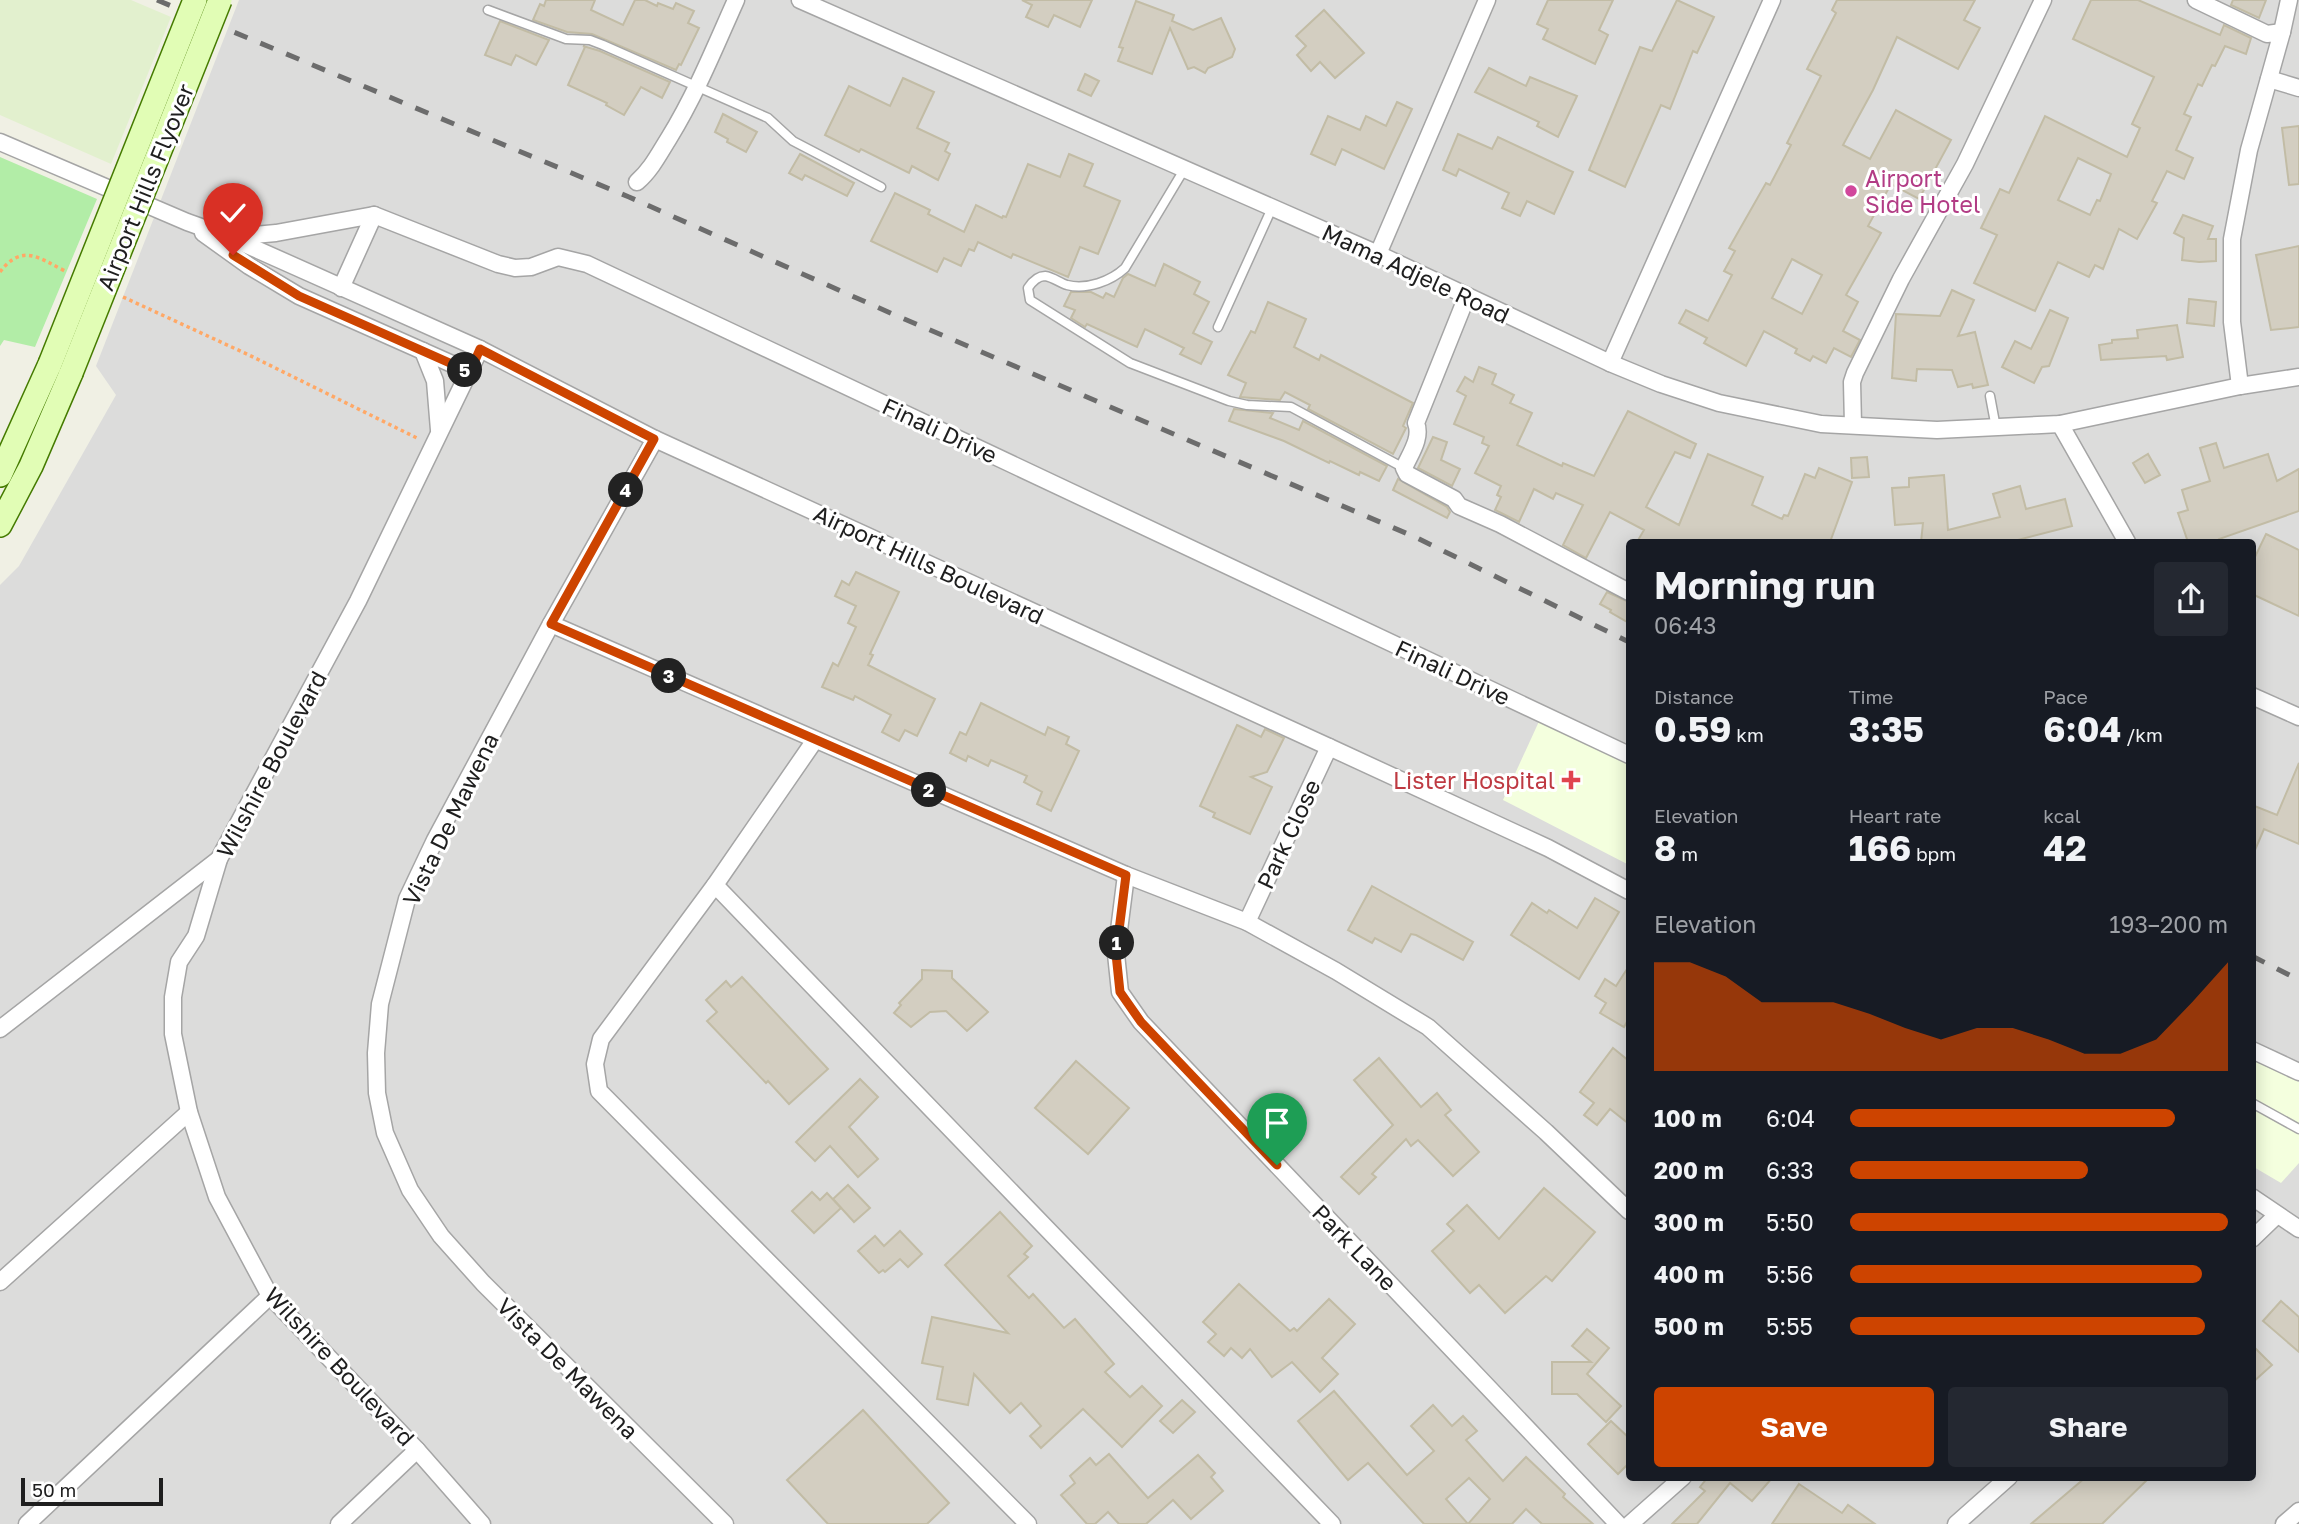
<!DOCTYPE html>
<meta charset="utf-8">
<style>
body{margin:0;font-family:"Golos Text",sans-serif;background:#242831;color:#f1f3f6;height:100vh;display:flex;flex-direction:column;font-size:26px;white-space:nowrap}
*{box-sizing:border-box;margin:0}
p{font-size:23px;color:#9ea1a6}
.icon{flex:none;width:38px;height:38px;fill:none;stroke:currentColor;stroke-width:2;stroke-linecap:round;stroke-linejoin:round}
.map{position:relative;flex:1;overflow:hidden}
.side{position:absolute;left:1626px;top:539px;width:630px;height:942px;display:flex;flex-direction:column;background:#171b24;border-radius:7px;box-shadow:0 4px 18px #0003}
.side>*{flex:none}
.scale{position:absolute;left:21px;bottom:18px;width:142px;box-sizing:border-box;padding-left:7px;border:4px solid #1e1e1e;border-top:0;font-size:19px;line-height:24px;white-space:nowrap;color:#1e1e1e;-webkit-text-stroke:5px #fff;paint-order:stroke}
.pin{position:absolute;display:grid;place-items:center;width:60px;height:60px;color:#fff;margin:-72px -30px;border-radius:50% 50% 50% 0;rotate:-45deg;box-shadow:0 0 7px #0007}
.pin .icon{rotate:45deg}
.km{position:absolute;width:35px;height:35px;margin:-18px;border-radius:50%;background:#222;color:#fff;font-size:19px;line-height:35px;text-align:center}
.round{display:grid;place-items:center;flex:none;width:74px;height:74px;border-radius:7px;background:#242831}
.overview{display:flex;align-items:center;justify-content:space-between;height:119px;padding:0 28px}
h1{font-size:38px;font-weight:700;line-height:52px}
.figures{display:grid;grid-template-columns:repeat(3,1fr);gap:10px;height:119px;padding:7px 28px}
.figures div{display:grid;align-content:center}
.figures b{font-size:35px;font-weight:700}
.figures small{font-size:19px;font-weight:400}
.figures p{font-size:19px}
.chart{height:196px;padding:14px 28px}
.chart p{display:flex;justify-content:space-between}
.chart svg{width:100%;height:126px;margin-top:7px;fill:#cd4400;opacity:.7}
.primary-button{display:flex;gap:14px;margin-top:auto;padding:14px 28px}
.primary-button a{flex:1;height:80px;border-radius:7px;background:#cd4400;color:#fff;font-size:28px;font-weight:700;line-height:80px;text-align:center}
.primary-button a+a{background:#242831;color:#f1f3f6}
ul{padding:0 28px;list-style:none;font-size:23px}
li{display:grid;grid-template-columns:112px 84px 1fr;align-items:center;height:52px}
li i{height:18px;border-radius:9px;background:#cd4400}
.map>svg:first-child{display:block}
.residential{fill:#dcdcdb;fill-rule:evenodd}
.education{fill:#f4ffde}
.farmland{fill:#e2f0ce}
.grass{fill:#b2eda7}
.building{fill:#d3cec1;stroke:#c2bca5;stroke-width:2;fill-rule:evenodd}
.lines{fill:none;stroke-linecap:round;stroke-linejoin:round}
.service-casing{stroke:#a5a5a5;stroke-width:11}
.minor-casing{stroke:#a5a5a5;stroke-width:19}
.secondary-casing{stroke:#457b00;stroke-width:26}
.path{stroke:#ffa866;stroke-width:3.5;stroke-dasharray:3.5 3.5;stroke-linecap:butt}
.service{stroke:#fff;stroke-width:8}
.minor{stroke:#fff;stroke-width:16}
.secondary{stroke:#e1fdb5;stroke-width:23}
.rail{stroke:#6c6c6c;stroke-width:5;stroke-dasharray:14 14;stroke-linecap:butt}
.secondary-bridge-casing{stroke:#457b00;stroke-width:26;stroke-linecap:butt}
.secondary-bridge{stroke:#e1fdb5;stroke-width:23}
.route-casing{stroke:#fff;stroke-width:14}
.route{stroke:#cd4400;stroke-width:9}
.hotel-dot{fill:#d1479c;stroke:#fff;stroke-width:2.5}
.health-dot{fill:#e0444e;stroke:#fff;stroke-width:2.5}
.labels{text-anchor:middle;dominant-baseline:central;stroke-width:6;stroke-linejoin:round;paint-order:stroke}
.hotel-label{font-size:23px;fill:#b23c85;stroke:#fff;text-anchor:start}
.street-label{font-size:23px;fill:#1e1e1e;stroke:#fff}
.health-label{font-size:23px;fill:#be3a42;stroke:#fff;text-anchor:end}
</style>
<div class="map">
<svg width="2299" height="1524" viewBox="0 0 2299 1524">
<rect width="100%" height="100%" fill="#f0f0e4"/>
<!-- residential -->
<path class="residential" d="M239,0H2299V1524H0V585L19,566L116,395L96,366ZM1629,542H2252V1477H1629Z"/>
<!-- education -->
<g class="education">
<polygon points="1541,717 1629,759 1629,865 1503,800"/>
<polygon points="2252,1060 2299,1082 2299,1163 2281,1183 2252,1166"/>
</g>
<!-- farmland -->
<polygon class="farmland" points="0,0 131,0 171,17 111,164 0,115"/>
<!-- grass -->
<polygon class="grass" points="0,157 97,199 35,347 4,340 0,346"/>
<!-- building -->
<g class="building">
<polygon points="546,0 595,0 591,10 623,25 635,0 645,0 657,6 658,3 673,9 676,3 694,11 688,23 699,28 681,65 679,64 676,70 592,34 567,32 533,20 540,4 544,6"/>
<polygon points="1022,0 1092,0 1080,27 1054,15 1048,27 1026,17 1032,5"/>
<polygon points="1548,0 1613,0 1599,30 1608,35 1595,64 1543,39 1548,29 1537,24"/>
<polygon points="1677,0 1714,17 1697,53 1693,51 1670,109 1661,105 1625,187 1589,170 1640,47 1652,51"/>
<path d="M1837,0H1975L1964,20L1980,28L1958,69L1897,37L1873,90L1843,145L1870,159L1896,110L1951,140L1919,199L1891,184L1868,226L1881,233L1846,295L1858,302L1843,331L1860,340L1851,357L1834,348L1826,363L1813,356L1810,361L1795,353L1797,349L1764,331L1746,366L1704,343L1707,338L1679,323L1686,310L1708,321L1732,275L1724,271L1735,251L1729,248L1766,183L1770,185L1791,145L1787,143L1821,76L1807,69L1836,13L1832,10ZM1792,259L1822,275L1802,314L1772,298Z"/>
<path d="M2091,0H2138L2220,35L2224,25L2251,38L2246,54L2225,46L2215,66L2212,65L2202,86L2198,84L2184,114L2191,117L2176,150L2193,158L2184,179L2167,171L2152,201L2157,203L2137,239L2119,229L2103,269L2095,265L2089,277L2058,262L2035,311L1974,283L1997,235L1981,228L2000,189L2009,193L2045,116L2127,157L2140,128L2132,124L2154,77L2073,39ZM2078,158L2111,174L2100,201L2097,200L2090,215L2058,200Z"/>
<polygon points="2233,0 2266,0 2259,18 2231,5"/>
<polygon points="1136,1 1174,15 1172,21 1193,30 1221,18 1235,49 1232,57 1208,68 1205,73 1194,67 1188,69 1170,28 1152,74 1118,61 1123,48 1119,47"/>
<polygon points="1324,10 1364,53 1335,78 1320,62 1311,71 1297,55 1306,46 1296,36"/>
<polygon points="500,21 549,40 536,65 516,55 511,65 485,55"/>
<polygon points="583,46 600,51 670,82 662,98 641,87 624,115 606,105 607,103 568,85 585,47"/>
<polygon points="1489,68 1526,86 1530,77 1577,96 1558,137 1537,126 1539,122 1475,92"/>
<polygon points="1085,74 1099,81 1091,96 1078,90"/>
<polygon points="903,78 934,92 917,128 949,143 945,151 950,154 938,180 912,166 909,173 861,149 859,152 825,135 849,86 890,106"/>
<polygon points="1397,102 1412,109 1384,169 1342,149 1335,165 1311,154 1328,116 1360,130 1366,116 1386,126"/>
<polygon points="723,114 757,132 746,152 727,142 728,139 715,132"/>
<polygon points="2299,126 2299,184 2289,185 2282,128"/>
<polygon points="1458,134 1492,149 1498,137 1573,172 1554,214 1527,201 1520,216 1502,208 1509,193 1459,169 1456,176 1443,170"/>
<polygon points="800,154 854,183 847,196 805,175 802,180 789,173"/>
<polygon points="1069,154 1093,164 1084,186 1120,201 1098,254 1080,247 1068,277 1013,254 1011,258 978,242 974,251 969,249 961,266 944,258 937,272 871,241 895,193 930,210 928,214 964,232 976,205 1002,218 1003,216 1006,217 1028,164 1060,177"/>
<polygon points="2183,215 2213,226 2208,239 2216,239 2216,261 2199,262 2182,260 2184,238 2174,233"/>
<polygon points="2299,246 2299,327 2271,330 2256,255"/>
<polygon points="1164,264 1200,282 1194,294 1209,302 1193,333 1212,342 1201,364 1180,354 1184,348 1145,329 1137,347 1087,324 1085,327 1071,318 1075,310 1064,306 1071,292 1091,292 1103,298 1106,293 1114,297 1123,278 1128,274 1155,286"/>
<polygon points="1952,290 1974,300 1958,336 1975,332 1988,385 1973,388 1972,384 1958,387 1952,370 1917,369 1916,381 1892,378 1896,314 1940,316"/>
<polygon points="2189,299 2216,302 2214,326 2187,323"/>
<polygon points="1268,302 1306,319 1294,347 1319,360 1321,355 1413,403 1403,426 1406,428 1393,454 1308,409 1310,405 1285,392 1280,400 1240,397 1246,383 1228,375 1251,331 1255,333"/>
<polygon points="2050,310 2068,318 2049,366 2042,367 2034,383 2002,367 2015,341 2031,349"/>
<polygon points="2177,325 2183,357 2167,360 2166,356 2101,360 2099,345 2112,343 2112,340 2138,338 2137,330"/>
<polygon points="1479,367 1496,374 1492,384 1514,395 1510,403 1532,413 1517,445 1562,466 1563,463 1594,476 1628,411 1696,444 1690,458 1675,452 1646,507 1679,525 1708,454 1763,477 1752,505 1782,519 1784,515 1788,516 1805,474 1815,478 1819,468 1852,482 1830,542 1637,542 1644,530 1610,512 1586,558 1563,545 1583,505 1556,493 1553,499 1534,489 1519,522 1495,510 1501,497 1497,495 1501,486 1475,473 1489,446 1482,443 1484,437 1454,424 1466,396 1457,391 1465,377 1473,382"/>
<polygon points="1234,409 1273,413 1270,418 1299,430 1303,421 1387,466 1379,481 1360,472 1359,475 1330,461 1329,463 1284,441 1229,421"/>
<polygon points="1433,437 1447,442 1441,460 1460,469 1452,486 1418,468"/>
<polygon points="2216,443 2224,468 2268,454 2277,481 2299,469 2299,511 2219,539 2220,542 2188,542 2178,513 2188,510 2182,490 2210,481 2200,448"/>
<polygon points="2148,454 2160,475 2145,483 2133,463"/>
<polygon points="1867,457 1869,477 1852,478 1851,458"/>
<polygon points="1944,475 1948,530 2000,517 1993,494 2020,486 2026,509 2065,499 2072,526 2010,542 1921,542 1923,523 1895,525 1892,488 1909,487 1909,478"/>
<polygon points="1398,479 1447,507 1450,512 1447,518 1393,490"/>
<polygon points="2266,534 2299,550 2299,616 2252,594 2252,563"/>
<polygon points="856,572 899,592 870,654 873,655 868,665 935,699 917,736 905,730 899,741 882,732 891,715 855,696 853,700 822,687 833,663 838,666 856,627 848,623 856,606 835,596 842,581 849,585"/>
<polygon points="1607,592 1629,602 1629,623 1610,612 1611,610 1600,604"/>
<polygon points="981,703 1045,735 1048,727 1069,737 1066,744 1079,751 1051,811 1037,804 1042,792 1024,782 1027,776 991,760 988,766 968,756 966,761 950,753 960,732 966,735"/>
<polygon points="1237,725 1261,737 1265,729 1284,738 1267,772 1251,777 1272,787 1250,834 1213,817 1215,813 1200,806"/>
<polygon points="2299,763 2299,844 2264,829 2252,857 2252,805 2277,815"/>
<polygon points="1372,886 1473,942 1463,960 1416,935 1411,934 1401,952 1375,938 1372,943 1348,930"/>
<polygon points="1595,898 1619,912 1579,979 1511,935 1532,903 1547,913 1549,910 1577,928"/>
<polygon points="1629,966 1629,1018 1624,1027 1600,1013 1606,1003 1595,996 1605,979 1616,986"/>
<polygon points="922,970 952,971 952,978 988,1012 967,1031 946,1011 930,1012 911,1027 894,1013 901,1005 899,1003 922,979"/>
<polygon points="742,977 828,1069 789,1104 768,1081 766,1083 707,1021 717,1012 706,1000 726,981 731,987"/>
<polygon points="1613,1048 1629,1061 1629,1124 1610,1109 1597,1125 1584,1115 1594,1103 1580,1092"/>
<polygon points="1379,1058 1421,1107 1437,1093 1451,1110 1445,1115 1479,1152 1453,1176 1418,1140 1411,1146 1406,1139 1372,1174 1376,1177 1359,1194 1341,1177 1393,1125 1354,1080"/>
<polygon points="1076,1061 1129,1108 1088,1154 1035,1108"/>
<polygon points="860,1079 878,1097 849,1127 878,1159 858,1177 830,1146 815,1161 796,1142"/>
<polygon points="848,1185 870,1208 854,1222 833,1199"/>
<polygon points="1544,1188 1595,1232 1552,1281 1546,1276 1505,1313 1479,1285 1470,1293 1432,1251 1454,1231 1447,1224 1467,1205 1499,1239"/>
<polygon points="812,1192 820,1200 827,1193 841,1208 814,1233 792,1211"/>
<polygon points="1000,1212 1032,1246 1024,1254 1028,1257 1008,1276 1029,1298 1033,1294 1064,1328 1075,1319 1114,1364 1105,1372 1130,1397 1142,1386 1162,1406 1122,1447 1083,1409 1041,1448 1030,1436 1041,1426 1021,1403 1010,1413 974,1374 968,1405 937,1399 943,1367 922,1363 932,1317 1008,1333 945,1265"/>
<polygon points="900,1231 922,1254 908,1267 900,1259 885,1272 883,1270 879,1273 858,1251 875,1236 884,1246"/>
<polygon points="1239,1284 1290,1331 1294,1328 1297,1331 1329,1299 1355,1324 1322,1358 1338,1374 1320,1392 1292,1362 1272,1377 1250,1349 1242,1358 1231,1348 1224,1356 1208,1342 1216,1334 1203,1322"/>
<polygon points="2281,1301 2299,1317 2299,1352 2263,1321"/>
<polygon points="1587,1329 1609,1348 1587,1374 1621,1406 1606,1422 1577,1394 1552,1394 1552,1362 1591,1362 1572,1346"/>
<polygon points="2252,1345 2272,1365 2252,1383"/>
<polygon points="1334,1391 1407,1475 1434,1451 1411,1426 1433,1405 1452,1426 1463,1416 1477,1431 1466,1440 1503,1481 1526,1457 1565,1494 1563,1497 1593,1524 1542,1524 1526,1509 1512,1524 1468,1524 1490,1499 1469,1478 1446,1499 1468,1524 1424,1524 1368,1463 1348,1480 1298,1421"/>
<polygon points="1182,1400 1195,1412 1173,1433 1160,1421"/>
<polygon points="863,1410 949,1503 927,1524 828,1524 787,1480"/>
<polygon points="1611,1421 1629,1438 1629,1463 1618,1474 1588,1444"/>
<polygon points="1109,1454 1148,1498 1198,1455 1215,1473 1211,1477 1223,1491 1191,1519 1173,1500 1146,1524 1119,1524 1108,1512 1095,1524 1087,1524 1061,1495 1075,1483 1070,1476 1090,1458 1096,1465"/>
<polygon points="1708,1477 1773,1477 1752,1501 1730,1483 1697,1524 1672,1524 1705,1491 1700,1487"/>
<polygon points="2086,1477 2150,1477 2102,1524 2031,1524"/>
<polygon points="1799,1484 1842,1513 1848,1505 1875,1524 1772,1524"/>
</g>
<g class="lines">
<!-- service casing -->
<g class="service-casing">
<g id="service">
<polyline points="488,10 566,39 590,40 603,45 768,118 793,141 881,187"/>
<path d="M1185,168L1125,268C1111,281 1087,290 1067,285C1060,283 1053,277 1045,276C1037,276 1032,282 1028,288L1030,300L1130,363L1229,401L1247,405L1291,407L1404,468"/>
<polyline points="1218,327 1272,208"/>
<polyline points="1990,396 1996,428"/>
<polyline points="2252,1103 2299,1129"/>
</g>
</g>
<!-- minor casing -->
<g class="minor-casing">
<g id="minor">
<polyline points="800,0 1378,254 1610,363 1661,384 1719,403 1821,424 1937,430 2060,424 2240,386 2299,377"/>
<polyline points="2196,0 2267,34 2282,32 2249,150 2232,239 2232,322 2240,386"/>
<polyline points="2282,32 2289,0"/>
<polyline points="2269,79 2299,88"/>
<polyline points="0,142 187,222 229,237 480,349 655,439 1329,747 1548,848 1629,891"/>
<path d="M637,182C651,170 659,154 669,138C696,94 715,47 736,0"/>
<polyline points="203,233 249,266 299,296 470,372"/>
<polyline points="231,237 276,233 374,215 498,264 515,268 531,267 558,257 587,264 1629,755"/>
<polyline points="1378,254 1487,0"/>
<polyline points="341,288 374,215"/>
<path d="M1467,296L1416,423C1422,438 1410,454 1404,468L1407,474L1454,499L1459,506L1500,524L1629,592"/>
<polyline points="480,349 358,601 219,859 196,936 179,962 173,997 173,1034 189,1112 217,1197 270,1296 417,1450 482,1524"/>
<polyline points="423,351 435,381 439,430"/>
<polyline points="1610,363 1772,0"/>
<polyline points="2060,424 2127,542"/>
<polyline points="1853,425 1852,382 1855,373 1901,279 1965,164 2043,0"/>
<polyline points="655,439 551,624 435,840 407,899 380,1004 376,1053 377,1093 385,1133 410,1190 441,1236 483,1283 725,1524"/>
<polyline points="551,624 1126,875 1247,922 1336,971 1428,1027 1546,1132 1629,1211"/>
<polyline points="2252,696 2299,717"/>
<polyline points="815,740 715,885 601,1039 595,1064 599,1091 1028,1524"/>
<polyline points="1126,875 1116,954 1120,992 1141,1022 1618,1524"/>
<polyline points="715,885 1332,1524"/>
<polyline points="1247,922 1329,747"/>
<polyline points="0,1029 219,859"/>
<polyline points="2252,1050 2299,1072"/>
<polyline points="2252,1197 2299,1229"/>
<polyline points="2252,1239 2277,1215"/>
<polyline points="0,1282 189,1112"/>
<polyline points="27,1524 270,1296"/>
<polyline points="339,1524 417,1450"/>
<polyline points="1630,1524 1683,1477"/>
<polyline points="1956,1524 2009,1477"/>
<polyline points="2284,1524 2299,1511"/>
</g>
</g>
<!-- secondary casing -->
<g class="secondary-casing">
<g id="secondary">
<polyline points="0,475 50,364"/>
<polyline points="0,525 31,466 71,373"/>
</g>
</g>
<!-- path -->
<g class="path">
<path d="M0,272C22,243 39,258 65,271"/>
<polyline points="123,297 249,355 419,439"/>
</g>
<!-- service -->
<use href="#service" class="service"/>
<!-- minor -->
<use href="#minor" class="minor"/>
<!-- secondary -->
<use href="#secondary" class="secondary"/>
<!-- rail -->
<g class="rail">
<polyline points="157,0 629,197 895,315 1415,537 1629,642"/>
<polyline points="2252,956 2299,980"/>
</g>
<!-- secondary-bridge casing -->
<g class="secondary-bridge-casing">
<g id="secondary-bridge">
<polyline points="50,364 195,0"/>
<polyline points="71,373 220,0"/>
</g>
</g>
<!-- secondary-bridge -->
<use href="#secondary-bridge" class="secondary-bridge"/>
</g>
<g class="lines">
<!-- route casing -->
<g class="route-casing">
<polyline id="route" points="233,255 299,296 470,372 480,349 654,439 551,624 1126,875 1116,954 1120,992 1141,1022 1277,1165"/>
</g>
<!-- route -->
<use href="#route" class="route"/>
</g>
<!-- markers -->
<circle class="hotel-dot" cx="1851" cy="191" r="7"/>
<path class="health-dot" d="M1567.5 769.5h7v7h7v7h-7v7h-7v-7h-7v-7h7z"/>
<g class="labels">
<!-- hotel labels -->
<g class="hotel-label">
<text x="1865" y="178">Airport<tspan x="1865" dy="26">Side Hotel</tspan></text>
</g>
<!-- street labels -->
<g class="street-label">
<text transform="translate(145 187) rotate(-68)">Airport Hills Flyover</text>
<text transform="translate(1416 273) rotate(25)">Mama Adjele Road</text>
<text transform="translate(940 430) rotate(25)">Finali Drive</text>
<text transform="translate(929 564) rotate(25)">Airport Hills Boulevard</text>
<text transform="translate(1453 672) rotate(25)">Finali Drive</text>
<text transform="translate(271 764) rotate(-62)">Wilshire Boulevard</text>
<text transform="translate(450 819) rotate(-64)">Vista De Mawena</text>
<text transform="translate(1288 834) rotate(-65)">Park Close</text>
<text transform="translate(1355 1247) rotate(46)">Park Lane</text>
<text transform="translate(340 1366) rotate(47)">Wilshire Boulevard</text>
<text transform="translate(568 1368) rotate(45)">Vista De Mawena</text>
</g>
<!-- health labels -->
<g class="health-label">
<text x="1555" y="780">Lister Hospital</text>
</g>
</g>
</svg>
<div class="scale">50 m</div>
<div class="pin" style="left:1277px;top:1165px;background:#1e9e55"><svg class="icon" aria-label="arrive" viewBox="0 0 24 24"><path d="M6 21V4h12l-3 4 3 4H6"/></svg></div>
<div class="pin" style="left:233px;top:255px;background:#d93025"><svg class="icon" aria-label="check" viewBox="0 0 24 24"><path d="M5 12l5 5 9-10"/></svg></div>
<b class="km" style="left:1117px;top:943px">1</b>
<b class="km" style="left:929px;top:790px">2</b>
<b class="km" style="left:669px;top:676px">3</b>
<b class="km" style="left:626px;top:490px">4</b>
<b class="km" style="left:465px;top:370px">5</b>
<section class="side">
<div class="overview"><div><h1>Morning run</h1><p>06:43</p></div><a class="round"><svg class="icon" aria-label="share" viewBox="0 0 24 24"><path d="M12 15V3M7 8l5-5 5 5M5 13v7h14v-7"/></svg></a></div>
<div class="figures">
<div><p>Distance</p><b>0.59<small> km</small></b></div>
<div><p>Time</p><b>3:35</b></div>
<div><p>Pace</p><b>6:04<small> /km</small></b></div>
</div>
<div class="figures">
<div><p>Elevation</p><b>8<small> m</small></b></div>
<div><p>Heart rate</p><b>166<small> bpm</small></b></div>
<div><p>kcal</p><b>42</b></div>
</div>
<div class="chart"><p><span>Elevation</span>193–200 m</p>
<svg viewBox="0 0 160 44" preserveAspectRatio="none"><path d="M0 44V6L10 6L20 11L30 20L40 20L50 20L60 24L70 29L80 33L90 29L100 29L110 33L120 38L130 38L140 33L150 20L160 6V44z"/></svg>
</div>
<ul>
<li><b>100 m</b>6:04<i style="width:86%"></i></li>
<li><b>200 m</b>6:33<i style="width:63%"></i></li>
<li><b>300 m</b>5:50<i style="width:100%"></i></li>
<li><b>400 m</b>5:56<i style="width:93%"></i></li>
<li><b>500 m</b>5:55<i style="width:94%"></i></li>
</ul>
<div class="primary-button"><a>Save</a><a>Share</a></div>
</section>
</div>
